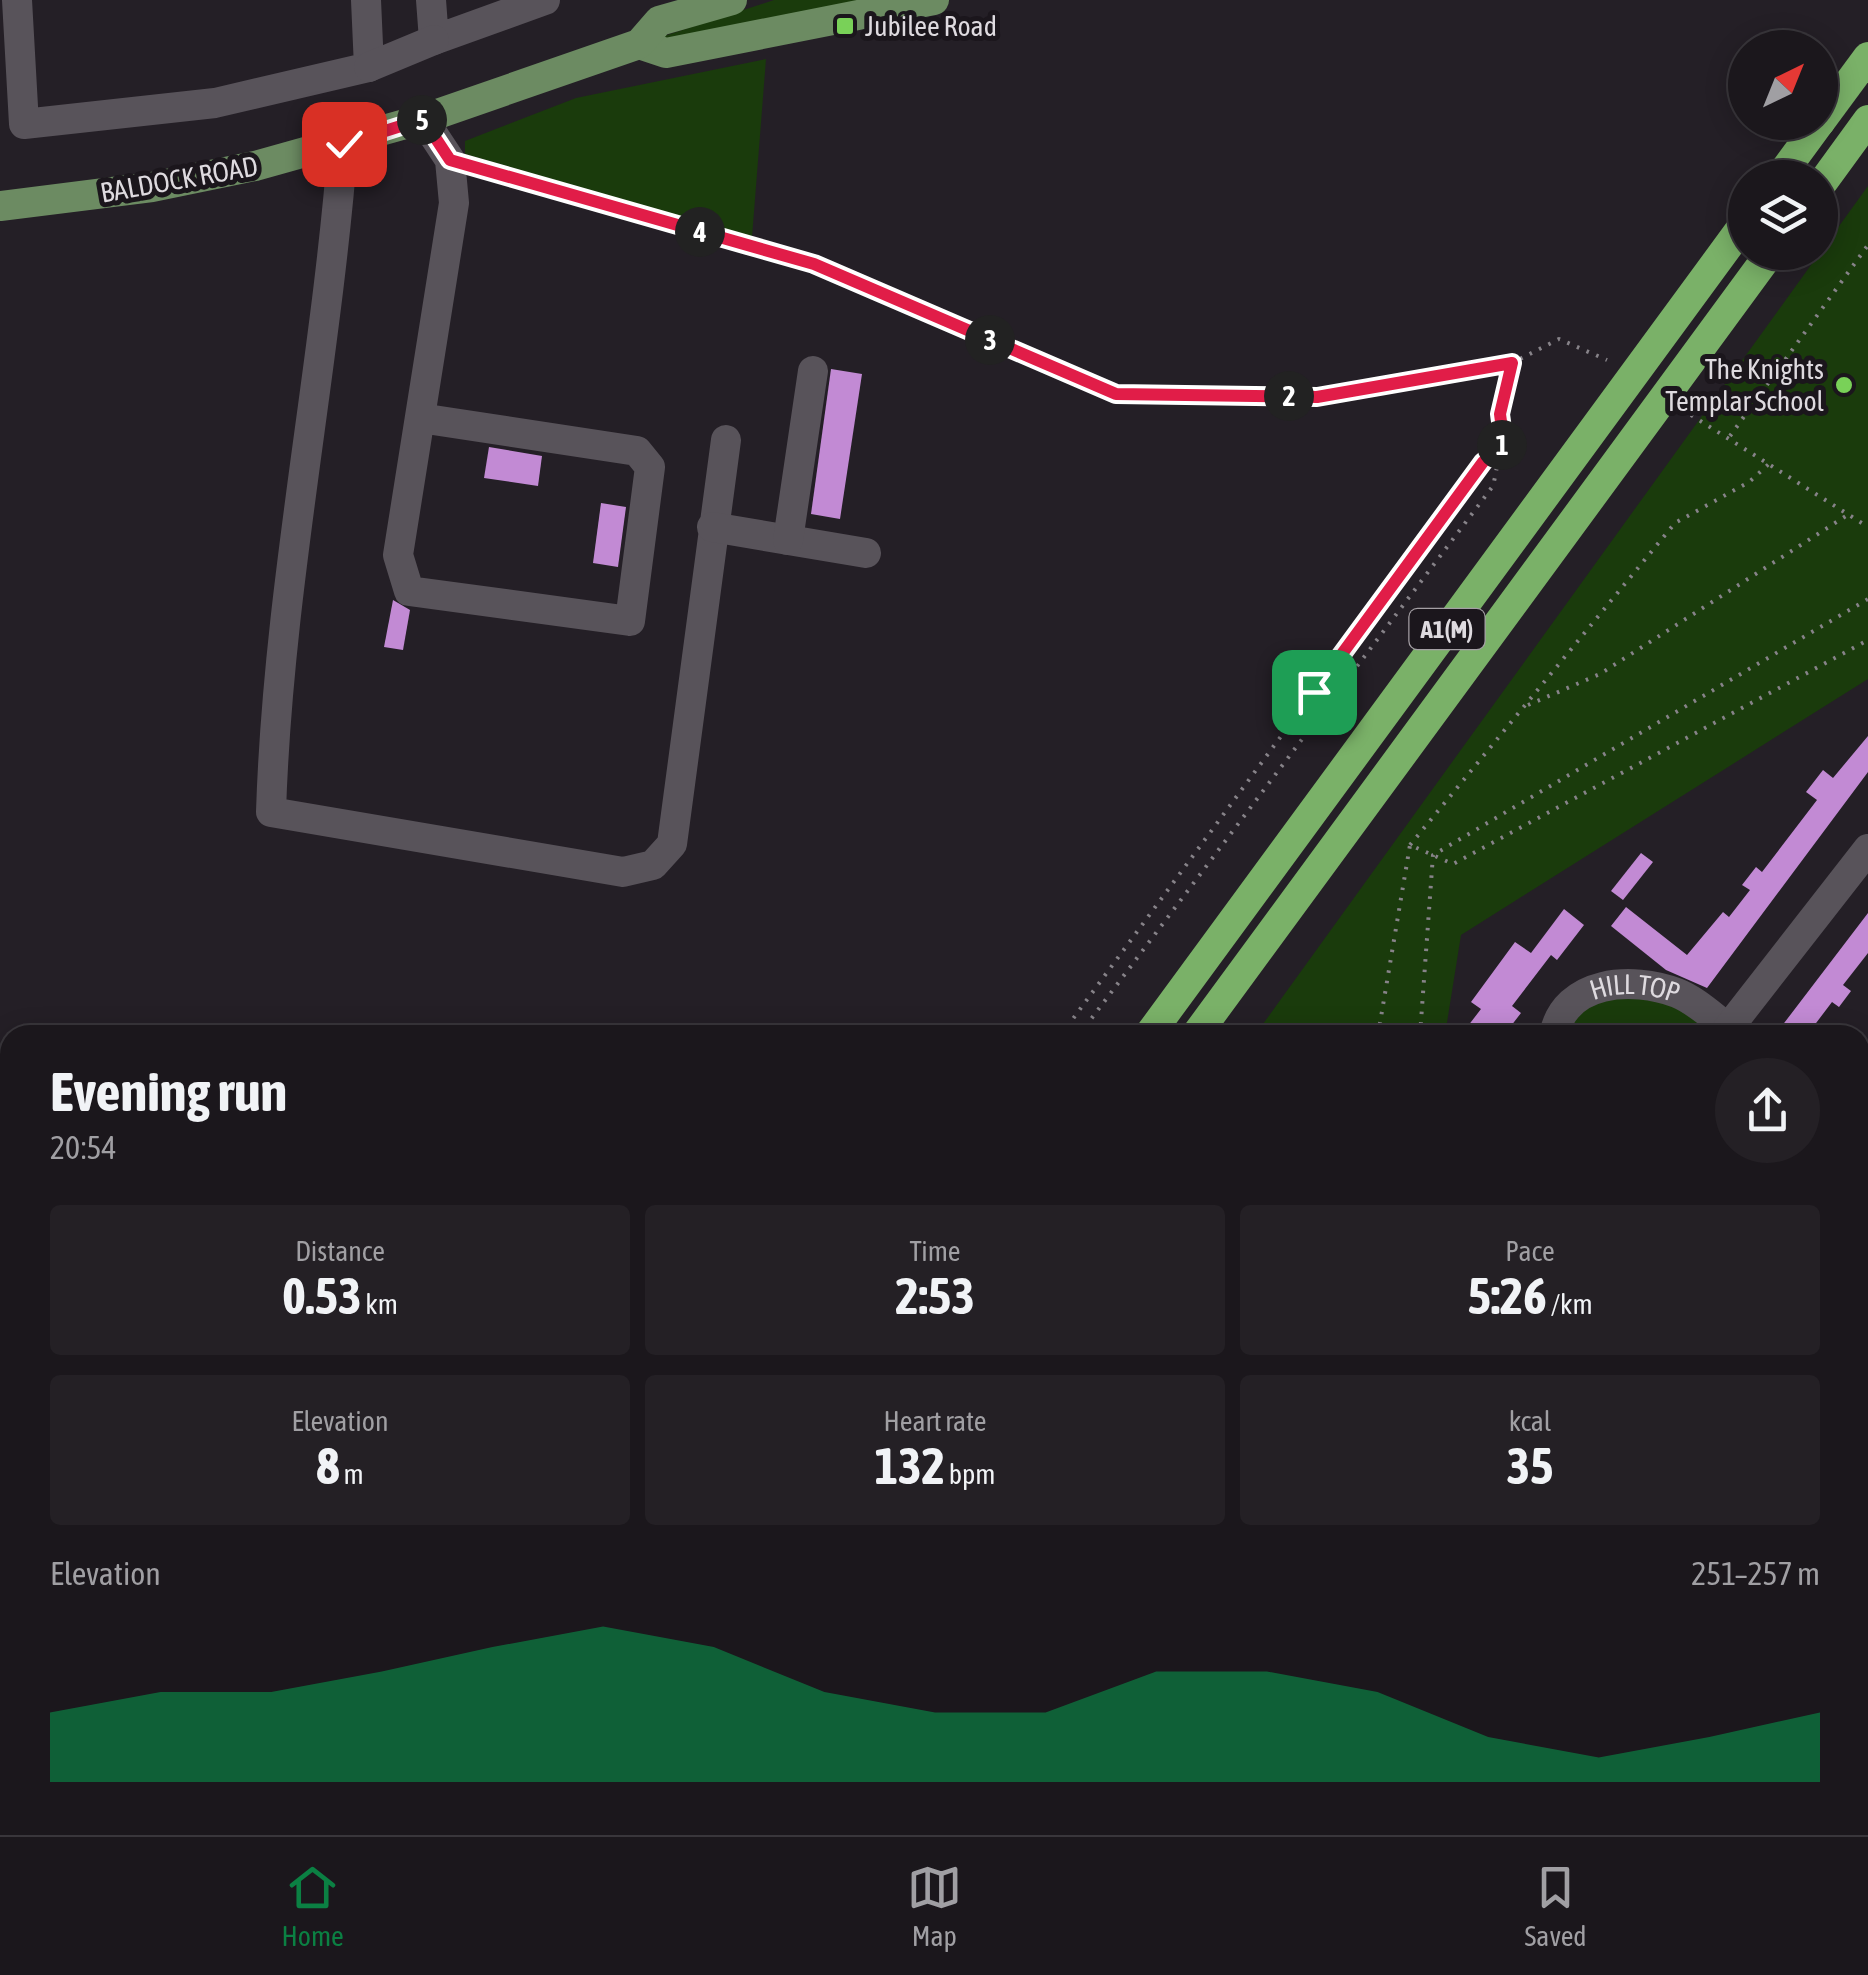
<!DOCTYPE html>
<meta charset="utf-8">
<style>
body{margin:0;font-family:"Asap Condensed",sans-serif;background:#242025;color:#f1f3f6;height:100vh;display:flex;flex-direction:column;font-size:38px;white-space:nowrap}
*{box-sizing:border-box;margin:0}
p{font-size:32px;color:#a09fa3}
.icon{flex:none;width:55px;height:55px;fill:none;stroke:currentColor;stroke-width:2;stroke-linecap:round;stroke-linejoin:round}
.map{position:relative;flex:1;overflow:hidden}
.panel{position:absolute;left:0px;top:1025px;width:1870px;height:810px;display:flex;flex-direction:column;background:#1b171c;border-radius:30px 30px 0 0;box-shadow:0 5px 25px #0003,0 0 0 2px #39363b}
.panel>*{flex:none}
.needle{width:65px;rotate:43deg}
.controls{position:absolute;left:1728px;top:30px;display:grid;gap:20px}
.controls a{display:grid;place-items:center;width:110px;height:110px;border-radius:50%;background:#1b171c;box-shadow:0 5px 25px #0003,0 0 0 2px #39363b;font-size:50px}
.pin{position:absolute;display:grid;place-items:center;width:85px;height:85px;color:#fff;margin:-42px;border-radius:20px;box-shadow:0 5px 15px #0006}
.km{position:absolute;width:50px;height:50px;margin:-25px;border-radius:50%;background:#222;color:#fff;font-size:28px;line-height:50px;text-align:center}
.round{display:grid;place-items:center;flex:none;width:105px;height:105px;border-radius:52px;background:#242025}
.head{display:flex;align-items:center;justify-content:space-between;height:170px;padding:0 50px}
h1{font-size:55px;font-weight:700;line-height:75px}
.metrics{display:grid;grid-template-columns:repeat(3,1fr);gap:15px;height:170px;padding:10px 50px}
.metrics div{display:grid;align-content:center;border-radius:10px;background:#242025;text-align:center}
.metrics b{font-size:50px;font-weight:700}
.metrics small{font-size:28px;font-weight:400}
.metrics p{font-size:28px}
.chart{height:280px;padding:20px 50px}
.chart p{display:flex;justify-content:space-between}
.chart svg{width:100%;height:180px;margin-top:10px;fill:#0b8043;opacity:.7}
.tab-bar{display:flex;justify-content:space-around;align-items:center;height:140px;border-top:2px solid #39363b;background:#1b171c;font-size:28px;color:#a09fa3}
.tab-bar a{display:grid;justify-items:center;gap:5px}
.tab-bar .on{color:#0b8043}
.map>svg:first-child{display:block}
.green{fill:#1a3b0c}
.building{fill:#c28ad4}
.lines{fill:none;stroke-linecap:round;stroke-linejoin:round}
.path{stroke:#878389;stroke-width:4;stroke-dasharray:2.5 8;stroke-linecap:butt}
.minor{stroke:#58535a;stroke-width:30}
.major{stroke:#6c8b62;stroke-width:30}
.highway{stroke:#7ab168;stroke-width:30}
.route-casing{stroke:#fff;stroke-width:20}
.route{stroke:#e11d48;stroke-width:12}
.poi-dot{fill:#79d158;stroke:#1b161c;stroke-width:4}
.labels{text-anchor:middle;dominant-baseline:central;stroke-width:10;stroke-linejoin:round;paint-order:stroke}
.shield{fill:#1b161c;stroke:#a49fa4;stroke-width:2.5}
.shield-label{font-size:25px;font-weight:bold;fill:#dedadf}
.poi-label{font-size:28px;fill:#dedadf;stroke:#1b161c;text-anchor:start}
.street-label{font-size:28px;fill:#dedadf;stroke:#1b161c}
</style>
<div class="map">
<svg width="1868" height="1835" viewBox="0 0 1868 1835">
<rect width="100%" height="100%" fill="#241f26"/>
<!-- green -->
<g class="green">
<polygon points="774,0 890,0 667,41 664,36"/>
<polygon points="766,59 752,237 465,154 465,141 576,98"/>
<polygon points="1868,186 1868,679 1461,935 1445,1035 1255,1035"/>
<polygon points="1668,995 1708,1029 1704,1035 1560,1035 1585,1001"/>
<polygon points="785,1825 1261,1825 1258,1835 801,1835"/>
<polygon points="1370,1825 1510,1825 1504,1835 1386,1835"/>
</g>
<!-- building -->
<g class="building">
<polygon points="831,369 862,374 840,519 811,514"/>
<polygon points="489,447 542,456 538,486 484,478"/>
<polygon points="601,503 626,507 618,567 593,563"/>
<polygon points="393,600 410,610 403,650 384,647"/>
<polygon points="1868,736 1868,772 1707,988 1666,970 1611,926 1626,907 1687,955 1723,912 1729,917 1750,890 1742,885 1756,867 1762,872 1817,800 1806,792 1823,770 1833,778"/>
<polygon points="1641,853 1653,862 1623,900 1611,891"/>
<polygon points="1564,909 1584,925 1557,960 1551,955 1512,1006 1521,1013 1504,1035 1461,1035 1481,1009 1471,1002 1515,942 1531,953"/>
<polygon points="1868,913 1868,953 1843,985 1851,991 1839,1007 1832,1002 1807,1035 1775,1035"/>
</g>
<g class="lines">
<!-- path -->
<g class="path">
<polyline points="473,167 814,264 1116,395 1317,397 1512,363 1559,339 1607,360"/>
<polyline points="1691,415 1868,527"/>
<polyline points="1730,436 1868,245"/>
<polyline points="1528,705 1600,674 1849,514"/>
<polyline points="1410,845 1675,523 1749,482 1770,463"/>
<polyline points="1061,1035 1483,462 1501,447"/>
<path d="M1079,1035L1493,486C1503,444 1502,405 1512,363"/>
<polyline points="1378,1035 1410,845 1453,864 1868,640"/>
<polyline points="1420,1035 1433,855 1868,599"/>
<polyline points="0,1639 10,1634"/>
<polyline points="476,1835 483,1825"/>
<polyline points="1236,1835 1237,1825"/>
</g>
<!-- minor -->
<g class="minor">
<polyline points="17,0 24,124 215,103 369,67 366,0"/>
<polyline points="431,0 434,40 545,0"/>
<polyline points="369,67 434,40"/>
<path d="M343,144C326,367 278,588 271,812L623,872L653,865L672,844L726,440"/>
<polyline points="420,418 637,451 650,467 630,621 409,591 398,555 454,203 450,160 423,119"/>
<polyline points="712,527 866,553"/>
<polyline points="788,540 813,371"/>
<path id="s1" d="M1554,1035C1565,980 1632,976 1677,993C1695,1000 1712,1016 1728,1028"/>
<polyline points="1723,1035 1868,849"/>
<polyline points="1860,1224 1868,1230"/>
<polyline points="1860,1524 1868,1513"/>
<polyline points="1860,1698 1868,1703"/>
<polyline points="1797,1835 1804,1825"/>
</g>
<!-- major -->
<g class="major">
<polyline points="639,44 666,53 934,0"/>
<polyline points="0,206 152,187 255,166 423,119 639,44 659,21 732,0"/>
</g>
<!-- highway -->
<g class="highway">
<polyline points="1820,122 1868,57"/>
<polyline points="1779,178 1820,122"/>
<polyline points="1820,186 1868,120"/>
<polyline points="1149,1035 1745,223"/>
<polyline points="1196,1035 1771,252"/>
<polyline points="562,1835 569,1825"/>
<polyline points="608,1835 615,1825"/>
</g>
</g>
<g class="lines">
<!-- route casing -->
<g class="route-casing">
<polyline id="route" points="344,144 423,119 450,160 814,264 1116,394 1317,397 1512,363 1500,414 1504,444 1483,462 1314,692"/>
</g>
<!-- route -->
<use href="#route" class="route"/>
</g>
<!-- markers -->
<g class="poi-dot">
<rect x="835" y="16" width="20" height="20" rx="5"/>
<circle cx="1844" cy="385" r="10"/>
</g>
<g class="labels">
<!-- shield labels -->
<rect class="shield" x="1409.5" y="609" width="75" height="40" rx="8"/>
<g class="shield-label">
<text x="1447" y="629">A1(M)</text>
</g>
<!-- poi labels -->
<g class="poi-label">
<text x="865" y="26">Jubilee Road</text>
<text x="1824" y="369" text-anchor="end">The Knights<tspan x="1824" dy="32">Templar School</tspan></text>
</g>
<!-- street labels -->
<g class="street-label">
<text transform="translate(179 179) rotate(-10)">BALDOCK ROAD</text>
<text stroke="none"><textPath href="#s1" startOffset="105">HILL TOP</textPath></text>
</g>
</g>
</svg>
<div class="controls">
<a><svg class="needle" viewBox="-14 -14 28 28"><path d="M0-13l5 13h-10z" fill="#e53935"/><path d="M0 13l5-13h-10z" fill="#a09fa3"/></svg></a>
<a><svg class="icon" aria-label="layers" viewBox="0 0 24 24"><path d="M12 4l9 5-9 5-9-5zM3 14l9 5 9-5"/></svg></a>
</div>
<div class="pin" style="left:1314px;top:692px;background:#1e9e55"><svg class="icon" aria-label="arrive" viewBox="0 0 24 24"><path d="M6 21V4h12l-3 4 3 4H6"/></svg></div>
<div class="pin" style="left:344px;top:144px;background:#d93025"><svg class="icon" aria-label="check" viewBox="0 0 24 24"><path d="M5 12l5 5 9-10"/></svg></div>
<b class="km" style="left:1502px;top:445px">1</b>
<b class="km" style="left:1289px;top:396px">2</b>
<b class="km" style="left:990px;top:340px">3</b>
<b class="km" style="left:700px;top:232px">4</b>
<b class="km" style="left:422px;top:120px">5</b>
<section class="panel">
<div class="head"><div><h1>Evening run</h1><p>20:54</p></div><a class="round"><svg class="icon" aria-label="share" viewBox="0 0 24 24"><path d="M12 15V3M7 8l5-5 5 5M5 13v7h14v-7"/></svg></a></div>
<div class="metrics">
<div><p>Distance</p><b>0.53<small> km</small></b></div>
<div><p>Time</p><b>2:53</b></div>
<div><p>Pace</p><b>5:26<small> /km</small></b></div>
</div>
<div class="metrics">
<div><p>Elevation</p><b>8<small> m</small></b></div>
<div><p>Heart rate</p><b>132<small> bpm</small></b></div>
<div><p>kcal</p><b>35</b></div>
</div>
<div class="chart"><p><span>Elevation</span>251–257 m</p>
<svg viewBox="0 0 160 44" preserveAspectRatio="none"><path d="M0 44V27L10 22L20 22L30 17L40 11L50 6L60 11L70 22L80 27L90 27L100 17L110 17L120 22L130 33L140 38L150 33L160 27V44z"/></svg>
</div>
</section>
</div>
<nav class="tab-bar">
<a class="on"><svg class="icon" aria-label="home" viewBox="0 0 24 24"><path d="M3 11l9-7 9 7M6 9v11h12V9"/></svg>Home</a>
<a><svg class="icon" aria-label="map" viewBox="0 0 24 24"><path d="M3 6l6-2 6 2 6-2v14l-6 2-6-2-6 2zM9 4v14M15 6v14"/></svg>Map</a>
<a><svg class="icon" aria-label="saved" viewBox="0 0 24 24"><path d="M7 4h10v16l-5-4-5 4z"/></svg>Saved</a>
</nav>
